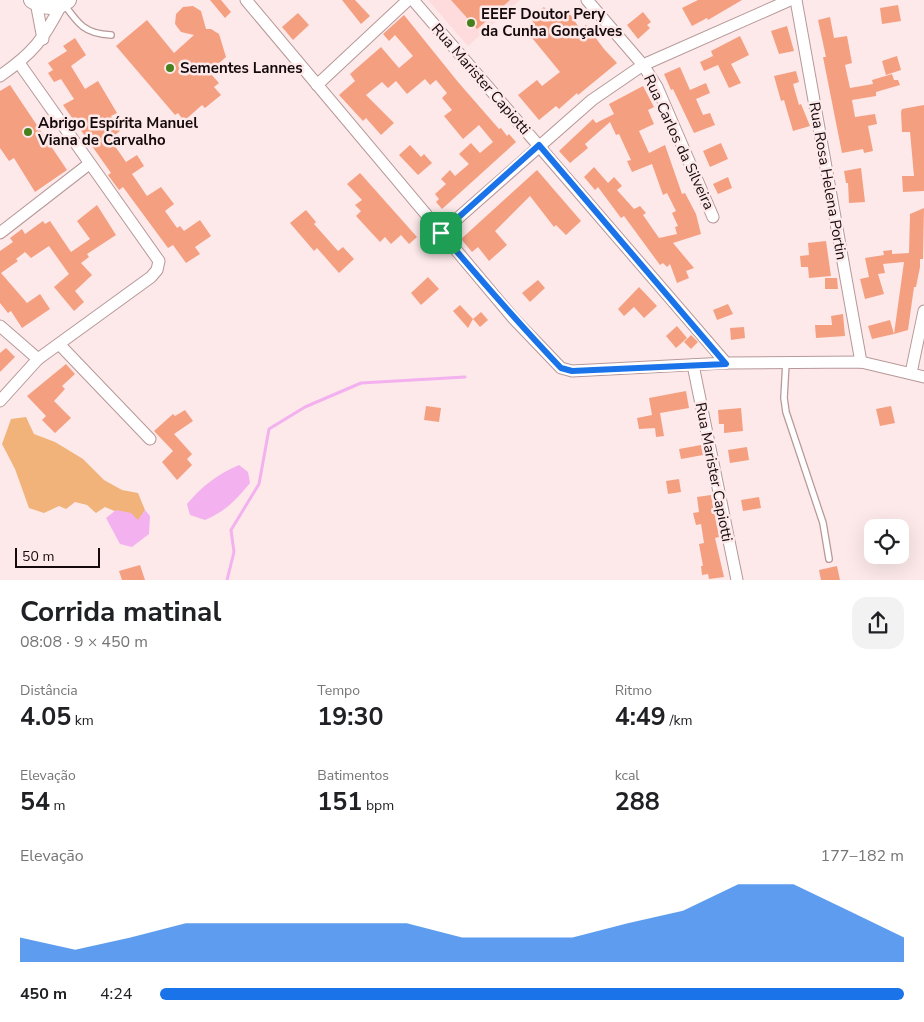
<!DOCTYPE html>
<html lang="pt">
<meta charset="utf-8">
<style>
body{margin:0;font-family:"Nunito Sans",sans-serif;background:#f2f2f2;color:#202124;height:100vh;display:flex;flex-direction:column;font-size:19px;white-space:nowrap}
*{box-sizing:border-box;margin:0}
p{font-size:16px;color:#757577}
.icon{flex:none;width:28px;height:28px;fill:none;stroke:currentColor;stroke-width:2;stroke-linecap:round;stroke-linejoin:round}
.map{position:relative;height:580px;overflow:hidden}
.drawer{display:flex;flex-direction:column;background:#fff;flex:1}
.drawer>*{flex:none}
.controls{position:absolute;left:864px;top:519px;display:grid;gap:10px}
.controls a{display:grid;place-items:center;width:45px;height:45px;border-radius:10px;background:#fff;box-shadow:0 5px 20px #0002;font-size:25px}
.scale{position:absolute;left:15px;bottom:12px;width:85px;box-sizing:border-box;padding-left:5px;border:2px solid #150a0b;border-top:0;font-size:14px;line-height:18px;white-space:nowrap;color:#150a0b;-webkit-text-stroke:4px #fde9e9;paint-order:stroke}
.pin{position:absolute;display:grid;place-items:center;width:42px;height:42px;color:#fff;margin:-21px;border-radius:10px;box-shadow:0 2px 8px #0006}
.round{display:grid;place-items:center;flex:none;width:52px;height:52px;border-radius:15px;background:#f2f2f2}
.overview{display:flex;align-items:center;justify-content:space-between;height:85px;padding:0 20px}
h1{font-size:28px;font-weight:700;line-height:38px}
.stats{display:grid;grid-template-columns:repeat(3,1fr);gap:8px;height:85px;padding:5px 20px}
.stats div{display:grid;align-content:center}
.stats b{font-size:25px;font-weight:700}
.stats small{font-size:14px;font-weight:400}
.stats p{font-size:14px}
.chart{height:140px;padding:10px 20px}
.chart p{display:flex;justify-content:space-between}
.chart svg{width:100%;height:90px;margin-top:5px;fill:#1a73e8;opacity:.7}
ul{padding:0 20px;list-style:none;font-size:16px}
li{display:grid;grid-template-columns:80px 60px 1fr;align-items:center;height:38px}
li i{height:12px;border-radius:6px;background:#1a73e8}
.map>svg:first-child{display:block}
.built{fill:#fedbdc}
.green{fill:#f1b37a}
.water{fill:#f3b1f0}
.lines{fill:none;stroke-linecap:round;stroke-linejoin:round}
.stream{stroke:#f3b1f0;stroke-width:3}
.building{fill:#f59f81}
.lane-casing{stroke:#b79899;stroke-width:8}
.street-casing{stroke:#b79899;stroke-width:13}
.secondary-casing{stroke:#b79899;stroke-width:18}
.lane{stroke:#fff;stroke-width:5.5}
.street{stroke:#fff;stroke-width:11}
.secondary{stroke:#fff;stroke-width:16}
.route-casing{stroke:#fff;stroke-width:10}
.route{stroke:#1a73e8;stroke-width:6}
.poi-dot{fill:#47811d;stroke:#fde9e9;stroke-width:2}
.labels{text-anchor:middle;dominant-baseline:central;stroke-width:5;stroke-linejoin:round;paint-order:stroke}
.poi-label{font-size:15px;font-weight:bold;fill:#150a0b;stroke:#fde9e9;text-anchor:start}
.street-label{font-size:15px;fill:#150a0b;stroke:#fde9e9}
</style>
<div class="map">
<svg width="924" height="580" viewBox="0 0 924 580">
<rect width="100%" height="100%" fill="#fde9e9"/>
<!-- built -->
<polygon class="built" points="428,0 520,0 468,46"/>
<!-- green -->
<polygon class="green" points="26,417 34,434 55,442 83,459 104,480 122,490 138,493 145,510 138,521 105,507 96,513 87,505 75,502 66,509 59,506 44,513 29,508 15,469 2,444 11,419"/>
<!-- water -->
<g class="water">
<path d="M239,465L248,472L250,483C236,500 226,511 205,520L190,515L187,504C202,486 218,474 239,465Z"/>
<polygon points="116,510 131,513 138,520 145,510 150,516 149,534 132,547 120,544 106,518"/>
</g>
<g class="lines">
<!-- stream -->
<polyline class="stream" points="227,580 234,552 231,530 259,484 269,429 305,407 361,383 465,377"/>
</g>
<!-- building -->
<g class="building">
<polygon points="210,0 221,0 231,12 225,18"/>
<polygon points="342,0 355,0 370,16 361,24"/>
<polygon points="451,0 510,0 477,29"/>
<polygon points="698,0 742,0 708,20 707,18 692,26 682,8"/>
<polygon points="898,5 901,21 882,24 880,8"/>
<polygon points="193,6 201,11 206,29 211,29 219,34 226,57 209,72 219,83 214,87 221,95 205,108 202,105 184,121 178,113 175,115 116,46 147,20 174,53 194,35 181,32 175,24 176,14 183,7"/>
<polygon points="544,7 554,21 568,11 580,29 586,25 604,49 617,63 578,95 577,93 559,109 556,106 539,120 518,95 537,80 542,86 560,72 528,33 535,27 531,17"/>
<polygon points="643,12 651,22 647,25 650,28 638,39 627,25"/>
<polygon points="298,13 309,25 293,40 282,27"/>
<polygon points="404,15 458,82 499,129 501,128 507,136 509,134 516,142 442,209 436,202 439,199 435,194 446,184 441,179 450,170 455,176 469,164 459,154 471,143 480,153 493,142 479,125 463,139 444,116 452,110 442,98 447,93 436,80 430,85 425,79 407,94 396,81 388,88 382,82 366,95 394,123 381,135 366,118 363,121 339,95 355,81 350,74 381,47 399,68 413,56 395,35 389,41 383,34"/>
<polygon points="830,17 834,38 847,36 852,63 845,65 850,88 873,84 872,80 892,74 894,80 898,80 900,85 876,92 876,96 852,100 855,117 875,114 877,124 868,126 873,151 864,153 863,149 842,153 823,57 826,57 818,20"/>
<polygon points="787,26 794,51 779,54 771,31"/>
<polygon points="740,36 749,55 731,64 741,83 729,88 718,65 704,71 700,62 713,56 711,51"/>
<polygon points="75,38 86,55 71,66 85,89 98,81 117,113 111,116 121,130 110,139 126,162 137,155 144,166 132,174 147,196 161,187 174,204 165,211 177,228 180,226 184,231 200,220 211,236 195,247 200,254 186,263 173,245 168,248 123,187 119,190 108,175 111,173 63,105 74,99 61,79 54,82 48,73 53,70 48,63 67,51 63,46"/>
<polygon points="897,56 901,70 886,75 882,61"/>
<polygon points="680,67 690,90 706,83 710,93 696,99 703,115 710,113 715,125 694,133 673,89 671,90 664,74"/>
<polygon points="796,71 799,82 793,84 799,105 801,104 810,126 793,131 784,100 781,101 774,76"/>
<polygon points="10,85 67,170 35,192 14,158 9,161 0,148 0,91"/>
<polygon points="643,86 654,107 648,110 654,124 639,131 649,153 665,145 682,194 685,193 696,214 701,234 673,243 694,268 686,271 689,278 677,283 670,264 667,267 663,263 660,265 624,216 621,218 598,187 595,190 584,177 594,167 608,183 614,177 622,186 617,190 634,209 640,206 646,213 643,215 659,238 677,234 675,227 678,226 672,213 676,211 667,193 663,195 652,164 632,172 627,161 631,160 619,134 616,135 610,122 585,144 588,148 570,163 559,151 593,119 596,123 614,114 609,104"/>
<polygon points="924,105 924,191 903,192 902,176 914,176 910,132 902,132 901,112 902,109"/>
<polygon points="721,143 728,159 710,167 703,151"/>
<polygon points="410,145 421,157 424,154 432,163 418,175 399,155"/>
<polygon points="861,168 865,202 849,203 848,183 846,183 844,171"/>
<polygon points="537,170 581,221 566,235 556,225 554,227 530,196 495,231 507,245 489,261 478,247 472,252 461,239"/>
<polygon points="360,173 417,237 409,244 401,235 391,244 385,237 380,242 356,216 361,211 355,205 362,200 347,184"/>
<polygon points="728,177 732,188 718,194 713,184"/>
<polygon points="97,205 116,235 87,254 89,257 81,263 92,275 75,291 84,302 74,311 54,287 69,274 49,246 31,258 25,252 16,259 18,261 1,273 27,303 40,294 50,309 22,328 11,311 8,313 0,303 0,251 13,242 10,238 22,229 25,234 43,221 45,224 50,221 71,252 90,239 77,221"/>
<polygon points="924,208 923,259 920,259 920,267 916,287 914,287 908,330 894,334 904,262 883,264 885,273 878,274 884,294 865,299 860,279 869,277 865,258 884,255 883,251 892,250 892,254 909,253 910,214"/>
<polygon points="306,210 316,222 314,224 338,251 343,247 354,259 339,273 317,248 314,251 290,223"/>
<polygon points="826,241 831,276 809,278 808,267 801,267 800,256 809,255 808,243"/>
<polygon points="428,277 439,289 421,305 411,293"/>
<polygon points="825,278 837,278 838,289 825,289"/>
<polygon points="538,280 545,288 530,302 522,293"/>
<polygon points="639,287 657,306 644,318 634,307 624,316 618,309"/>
<polygon points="728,304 733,314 717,320 713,310"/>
<polygon points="460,305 473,319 468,328 453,311"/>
<polygon points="481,312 488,320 480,327 473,319"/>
<polygon points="843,314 845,336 816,338 815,325 832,325 831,316"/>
<polygon points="890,320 894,334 872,339 868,326"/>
<polygon points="677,326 687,338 676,348 666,336"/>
<polygon points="744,327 745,338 731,340 730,328"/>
<polygon points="691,335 698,342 691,349 684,342"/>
<polygon points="6,348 15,357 0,372 0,353"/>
<polygon points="66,364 75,374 62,386 65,389 54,401 71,418 55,433 42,420 46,416 27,396"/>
<polygon points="686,391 689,408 660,413 664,436 656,437 655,428 639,429 637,418 652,415 649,398"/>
<polygon points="426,406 441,408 439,422 424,420"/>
<polygon points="891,406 895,423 880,426 876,409"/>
<polygon points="741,408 743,431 724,433 724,424 719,424 718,410"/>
<polygon points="185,410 193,421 174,434 192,454 187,459 192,465 177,480 162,462 173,451 154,431 173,414 175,416"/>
<polygon points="701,445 703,455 681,459 679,449"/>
<polygon points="747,447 749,460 730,463 728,450"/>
<polygon points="679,479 681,492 668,494 666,481"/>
<polygon points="711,495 719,537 715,538 724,577 709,579 708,574 702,575 701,566 703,566 699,544 704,543 701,524 696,525 693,513 699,512 697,497"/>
<polygon points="759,497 761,508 743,511 741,500"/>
<polygon points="140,565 145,580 122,580 119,571"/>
<polygon points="837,566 840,580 821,580 819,570"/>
</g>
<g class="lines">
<!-- lane casing -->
<g class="lane-casing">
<g id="lane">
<path d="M64,4C78,24 85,34 111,35"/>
<polyline points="786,362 784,398 786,412 823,523 829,559"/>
</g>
</g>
<!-- street casing -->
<g class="street-casing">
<g id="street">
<polyline points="246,0 514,319 561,368 572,371 726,363 861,362 924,377"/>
<polyline points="413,0 726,363"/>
<polyline points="587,0 643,65 657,87 713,217"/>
<polyline points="796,0 861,362"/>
<polyline points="36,2 43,39"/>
<path d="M0,76C33,53 43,40 61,5"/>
<polyline points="317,85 408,0"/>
<polyline points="0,233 89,164"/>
<polyline points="441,233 592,100 643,65 790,0"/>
<polyline points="0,326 38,359"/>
<polyline points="59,344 150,439"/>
<polyline points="693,365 737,580"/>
<polyline points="911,373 924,311"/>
<polyline points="0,401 38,359 151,277 157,270 159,261 19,63"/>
</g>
</g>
<!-- secondary casing -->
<g class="secondary-casing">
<path id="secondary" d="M32,0C44,7 57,9 68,0"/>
</g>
<!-- lane -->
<use href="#lane" class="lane"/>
<!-- street -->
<use href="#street" class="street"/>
<!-- secondary -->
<use href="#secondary" class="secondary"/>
</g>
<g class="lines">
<!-- route casing -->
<g class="route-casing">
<path id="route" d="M539,145L726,364L572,371L561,368C519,324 480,279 441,233Z"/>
</g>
<!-- route -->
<use href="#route" class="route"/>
</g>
<!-- markers -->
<g class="poi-dot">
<circle cx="471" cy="23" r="5"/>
<circle cx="170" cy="68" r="5"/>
<circle cx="28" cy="132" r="5"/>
</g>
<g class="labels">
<!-- poi labels -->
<g class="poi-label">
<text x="481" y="14">EEEF Doutor Pery<tspan x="481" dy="17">da Cunha Gonçalves</tspan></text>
<text x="180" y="68">Sementes Lannes</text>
<text x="38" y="123">Abrigo Espírita Manuel<tspan x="38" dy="17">Viana de Carvalho</tspan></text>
</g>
<!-- street labels -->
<g class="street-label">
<text transform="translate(481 79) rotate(49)">Rua Marister Capiotti</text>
<text transform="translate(679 142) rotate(65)">Rua Carlos da Silveira</text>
<text transform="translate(828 181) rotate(80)">Rua Rosa Helena Portin</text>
<text transform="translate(714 472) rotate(79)">Rua Marister Capiotti</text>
</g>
</g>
</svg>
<div class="controls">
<a><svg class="icon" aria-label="locate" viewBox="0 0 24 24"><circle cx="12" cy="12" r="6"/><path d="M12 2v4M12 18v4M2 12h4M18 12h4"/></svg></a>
</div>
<div class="scale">50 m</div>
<div class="pin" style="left:441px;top:233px;background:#1e9e55"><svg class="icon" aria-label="arrive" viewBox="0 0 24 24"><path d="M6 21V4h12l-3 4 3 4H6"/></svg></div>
</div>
<section class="drawer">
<div class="overview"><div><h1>Corrida matinal</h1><p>08:08 · 9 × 450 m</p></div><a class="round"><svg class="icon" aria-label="share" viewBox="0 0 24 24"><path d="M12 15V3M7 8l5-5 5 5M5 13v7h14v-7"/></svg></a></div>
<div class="stats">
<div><p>Distância</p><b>4.05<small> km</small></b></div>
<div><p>Tempo</p><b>19:30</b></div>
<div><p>Ritmo</p><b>4:49<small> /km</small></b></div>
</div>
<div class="stats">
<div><p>Elevação</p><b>54<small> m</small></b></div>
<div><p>Batimentos</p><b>151<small> bpm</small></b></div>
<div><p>kcal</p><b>288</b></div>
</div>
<div class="chart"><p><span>Elevação</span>177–182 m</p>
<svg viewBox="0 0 160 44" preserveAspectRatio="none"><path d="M0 44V32L10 38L20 32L30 25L40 25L50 25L60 25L70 25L80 32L90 32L100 32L110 25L120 19L130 6L140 6L150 19L160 32V44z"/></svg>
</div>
<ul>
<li><b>450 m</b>4:24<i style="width:100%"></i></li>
</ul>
</section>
